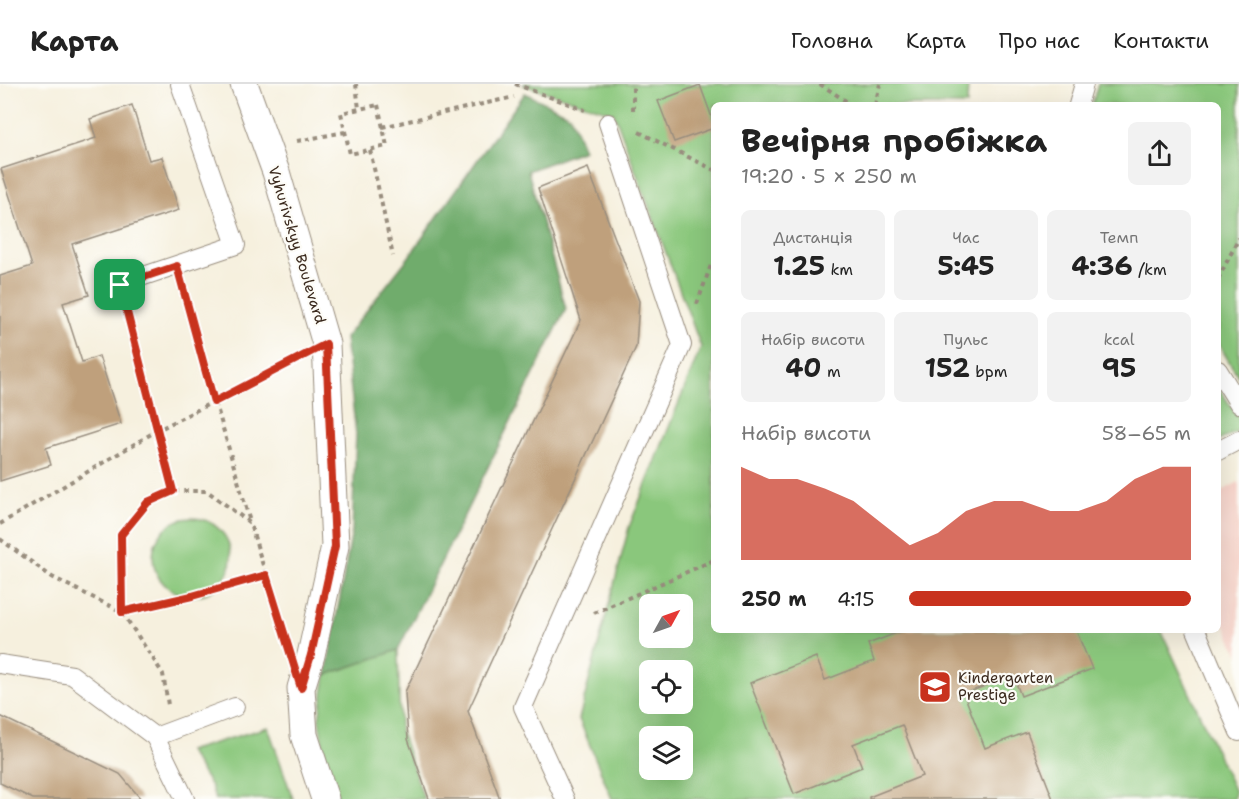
<!DOCTYPE html>
<html lang="uk">
<meta charset="utf-8">
<style>
body{margin:0;font-family:"Shantell Sans",sans-serif;background:#f2f2f2;color:#222;height:100vh;display:flex;flex-direction:column;font-size:22px;white-space:nowrap}
*{box-sizing:border-box;margin:0}
p{font-size:20px;color:#767676}
.icon{flex:none;width:33px;height:33px;fill:none;stroke:currentColor;stroke-width:2;stroke-linecap:round;stroke-linejoin:round}
.map{position:relative;flex:1;overflow:hidden}
.drawer{position:absolute;left:711px;top:18px;width:510px;height:531px;display:flex;flex-direction:column;background:#fff;border-radius:9px;box-shadow:0 6px 24px #0002}
.drawer>*{flex:none}
.needle{width:39px;rotate:50deg}
.buttons{position:absolute;left:639px;top:510px;display:grid;gap:12px}
.buttons a{display:grid;place-items:center;width:54px;height:54px;border-radius:9px;background:#fff;box-shadow:0 6px 24px #0002;font-size:30px}
.pin{position:absolute;display:grid;place-items:center;width:51px;height:51px;color:#fff;margin:-26px;border-radius:12px;box-shadow:0 3px 9px #0006}
.round{display:grid;place-items:center;flex:none;width:63px;height:63px;border-radius:9px;background:#f2f2f2}
.overview{display:flex;align-items:center;justify-content:space-between;height:102px;padding:0 30px}
h1{font-size:33px;font-weight:700;line-height:45px}
.figures{display:grid;grid-template-columns:repeat(3,1fr);gap:9px;height:102px;padding:6px 30px}
.figures div{display:grid;align-content:center;border-radius:9px;background:#f2f2f2;text-align:center}
.figures b{font-size:26px;font-weight:700}
.figures small{font-size:16px;font-weight:400}
.figures p{font-size:16px}
.chart{height:168px;padding:12px 30px}
.chart p{display:flex;justify-content:space-between}
.chart svg{width:100%;height:108px;margin-top:6px;fill:#c8321e;opacity:.7}
ul{padding:0 30px;list-style:none;font-size:20px}
li{display:grid;grid-template-columns:96px 72px 1fr;align-items:center;height:45px}
li i{height:15px;border-radius:8px;background:#c8321e}
header{display:flex;align-items:center;gap:36px;box-sizing:border-box;height:84px;padding:0 30px;background:#fff;border-bottom:2px solid #e0e0e0}
header strong{font-size:28px}
nav{display:flex;gap:33px;margin-inline-start:auto;font-size:21px}
.map>svg:first-child{display:block}
.built{fill:#f7d1c7}
.green{fill:#8ac77c;stroke:#62784d;stroke-width:1.5;fill-rule:evenodd}
.forest{fill:#6fac6c;stroke:#556b45;stroke-width:1.5}
.building{fill:#bfa07b}
.lines{fill:none;stroke-linecap:round;stroke-linejoin:round}
.service-casing{stroke:#988d7e;stroke-width:20}
.pedestrian-casing{stroke:#988d7e;stroke-width:29}
.path{stroke:#988d7e;stroke-width:4;stroke-dasharray:4.5 4.5;stroke-linecap:butt}
.service{stroke:#fff;stroke-width:18}
.pedestrian{stroke:#fff;stroke-width:27}
.route-casing{stroke:#fff;stroke-width:12}
.route{stroke:#c8321e;stroke-width:8}
.labels{text-anchor:middle;dominant-baseline:central;stroke-width:4.5;stroke-linejoin:round;paint-order:stroke}
.street-label{font-size:15px;fill:#3b2a1e;stroke:#fdfcf7}
.poi-label{font-size:15px;fill:#3b2a1e;stroke:#fdfcf7;text-anchor:start}
</style>
<header>
<strong>Карта</strong>
<nav><a>Головна</a><a>Карта</a><a>Про нас</a><a>Контакти</a></nav>
</header>
<div class="map">
<svg width="1239" height="715" viewBox="0 0 1239 715">
<rect width="100%" height="100%" fill="#fdfcf7"/>
<filter id="ink" filterUnits="userSpaceOnUse"><feTurbulence type="fractalNoise" baseFrequency=".0167" numOctaves="2"/><feDisplacementMap in="SourceGraphic" scale="12" xChannelSelector="R" yChannelSelector="G"/><feConvolveMatrix kernelMatrix="1 2 1 2 8 2 1 2 1" color-interpolation-filters="sRGB"/></filter>
<filter id="wash" filterUnits="userSpaceOnUse"><feTurbulence type="fractalNoise" baseFrequency=".008" numOctaves="4" result="noise"/><feDisplacementMap in="SourceGraphic" scale="24" xChannelSelector="R" yChannelSelector="G"/><feGaussianBlur stdDeviation="1.35" result="paint"/><feColorMatrix in="noise" values="0 0 0 0 0 0 0 0 0 0 0 0 0 0 0 0 0 1.4 0 .05"/><feComposite in="paint" operator="in"/></filter>
<g filter="url(#wash)">
<rect width="100%" height="100%" fill="#f6f0de"/>
<!-- built -->
<polygon class="built" points="1239,398 1239,571 1218,528 1218,409"/>
<!-- green -->
<g class="green">
<path d="M524,0H968L967,21H714V546H1161L1235,708L1234,715H612L579,635L629,443L701,263L614,29L523,1ZM650,520H682V554H650ZM650,586H682V620H650ZM650,652H682V686H650Z"/>
<polygon points="1098,0 1239,0 1239,294 1218,259 1218,21 1092,21"/>
<polygon points="1218,303 1239,334 1239,347 1218,357"/>
<circle cx="192" cy="473" r="39"/>
<polygon points="398,566 400,645 424,715 338,715 324,670 319,635 326,591"/>
<polygon points="268,643 293,715 215,715 211,702 188,667"/>
</g>
<!-- forest -->
<polygon class="forest" points="525,9 570,31 584,66 528,87 566,225 398,566 326,591 352,447 356,350 345,254 408,174"/>
<g id="blocks">
<!-- building -->
<g class="building">
<polygon points="700,1 714,39 714,44 674,58 658,17"/>
<polygon points="132,21 149,76 162,73 179,126 72,160 89,211 63,219 82,278 99,272 121,340 46,364 51,381 0,397 0,192 32,182 1,85 96,54 90,35"/>
<polygon points="588,84 639,217 636,263 468,627 500,715 429,715 408,655 405,608 581,236 538,104"/>
<polygon points="904,546 1076,546 1092,585 1021,612 1013,591 964,610 985,664 1027,648 1053,715 869,715 869,713 922,692 902,641 853,660 862,683 794,710 750,599 816,573 825,596 874,577 868,560"/>
<polygon points="0,632 120,690 141,715 33,715 0,699"/>
</g>
</g>
</g>
<g filter="url(#ink)">
<use href="#blocks" fill-opacity="0" stroke="#988d7e" stroke-width="1.5"/>
<g class="lines">
<!-- service casing -->
<g class="service-casing">
<g id="service">
<polyline points="1078,21 1084,0"/>
<polyline points="120,200 236,161 180,0"/>
<polyline points="1218,286 1239,320"/>
<polyline points="1218,367 1239,356"/>
<polyline points="1196,546 1239,648"/>
<polyline points="0,580 72,591 155,653 185,715"/>
<polyline points="155,653 235,623"/>
<polyline points="565,715 523,623 682,261 608,39"/>
</g>
</g>
<!-- pedestrian casing -->
<g class="pedestrian-casing">
<polyline id="pedestrian" points="244,0 276,88 326,260 335,462 311,571 301,604 304,651 325,715"/>
</g>
<!-- path -->
<g class="path">
<polyline points="356,0 359,25"/>
<polyline points="515,0 585,26"/>
<polyline points="820,0 852,21"/>
<polygon points="378,21 387,62 350,70 341,29"/>
<polyline points="875,21 880,0"/>
<polyline points="633,26 633,0"/>
<polyline points="382,43 514,13"/>
<polyline points="639,48 714,86"/>
<polyline points="297,57 345,48"/>
<polyline points="370,66 393,172"/>
<polyline points="1218,195 1239,154"/>
<polyline points="183,206 250,438"/>
<polyline points="697,220 711,181 714,180"/>
<polyline points="126,225 173,407"/>
<polyline points="0,440 158,346 295,276"/>
<polyline points="0,455 52,493 122,528 163,590 168,621"/>
<polyline points="266,491 192,512 122,528 121,451 148,418 173,407 207,407 250,439 283,547"/>
<polyline points="594,529 714,476"/>
</g>
<!-- service -->
<use href="#service" class="service"/>
<!-- pedestrian -->
<use href="#pedestrian" class="pedestrian"/>
</g>
</g>
<g class="lines" filter="url(#ink)">
<!-- route casing -->
<g class="route-casing">
<polygon id="route" points="177,182 214,318 326,260 335,462 311,571 301,604 266,491 192,512 122,528 121,451 148,418 173,407 120,201"/>
</g>
<!-- route -->
<use href="#route" class="route"/>
</g>
<!-- icons -->
<defs>
<g id="school-square" transform="scale(1.725)"><rect x="-9" y="-9" width="18" height="18" rx="4" fill="#c8321e" stroke="#fdfcf7"/><path d="M0-5L7-2L0 1L-7-2ZM-4 1L0 2.5L4 1V4Q0 6-4 4Z" fill="#fff"/></g>
</defs>
<g fill-rule="evenodd">
<use href="#school-square" x="935" y="603"/>
</g>
<g class="labels">
<!-- street labels -->
<g class="street-label">
<text transform="translate(297 161) rotate(73)">Vyhurivskyy Boulevard</text>
</g>
<!-- poi labels -->
<g class="poi-label">
<text x="958" y="594">Kindergarten<tspan x="958" dy="17">Prestige</tspan></text>
</g>
</g>
</svg>
<div class="buttons">
<a><svg class="needle" viewBox="-14 -14 28 28"><path d="M0-13l5 13h-10z" fill="#e53935"/><path d="M0 13l5-13h-10z" fill="#767676"/></svg></a>
<a><svg class="icon" aria-label="locate" viewBox="0 0 24 24"><circle cx="12" cy="12" r="6"/><path d="M12 2v4M12 18v4M2 12h4M18 12h4"/></svg></a>
<a><svg class="icon" aria-label="layers" viewBox="0 0 24 24"><path d="M12 4l9 5-9 5-9-5zM3 14l9 5 9-5"/></svg></a>
</div>
<div class="pin" style="left:120px;top:201px;background:#1e9e55"><svg class="icon" aria-label="arrive" viewBox="0 0 24 24"><path d="M6 21V4h12l-3 4 3 4H6"/></svg></div>
<section class="drawer">
<div class="overview"><div><h1>Вечірня пробіжка</h1><p>19:20 · 5 × 250 m</p></div><a class="round"><svg class="icon" aria-label="share" viewBox="0 0 24 24"><path d="M12 15V3M7 8l5-5 5 5M5 13v7h14v-7"/></svg></a></div>
<div class="figures">
<div><p>Дистанція</p><b>1.25<small> km</small></b></div>
<div><p>Час</p><b>5:45</b></div>
<div><p>Темп</p><b>4:36<small> /km</small></b></div>
</div>
<div class="figures">
<div><p>Набір висоти</p><b>40<small> m</small></b></div>
<div><p>Пульс</p><b>152<small> bpm</small></b></div>
<div><p>kcal</p><b>95</b></div>
</div>
<div class="chart"><p><span>Набір висоти</span>58–65 m</p>
<svg viewBox="0 0 160 44" preserveAspectRatio="none"><path d="M0 44V6L10 11L20 11L30 15L40 20L50 29L60 38L70 33L80 24L90 20L100 20L110 24L120 24L130 20L140 11L150 6L160 6V44z"/></svg>
</div>
<ul>
<li><b>250 m</b>4:15<i style="width:100%"></i></li>
</ul>
</section>
</div>
